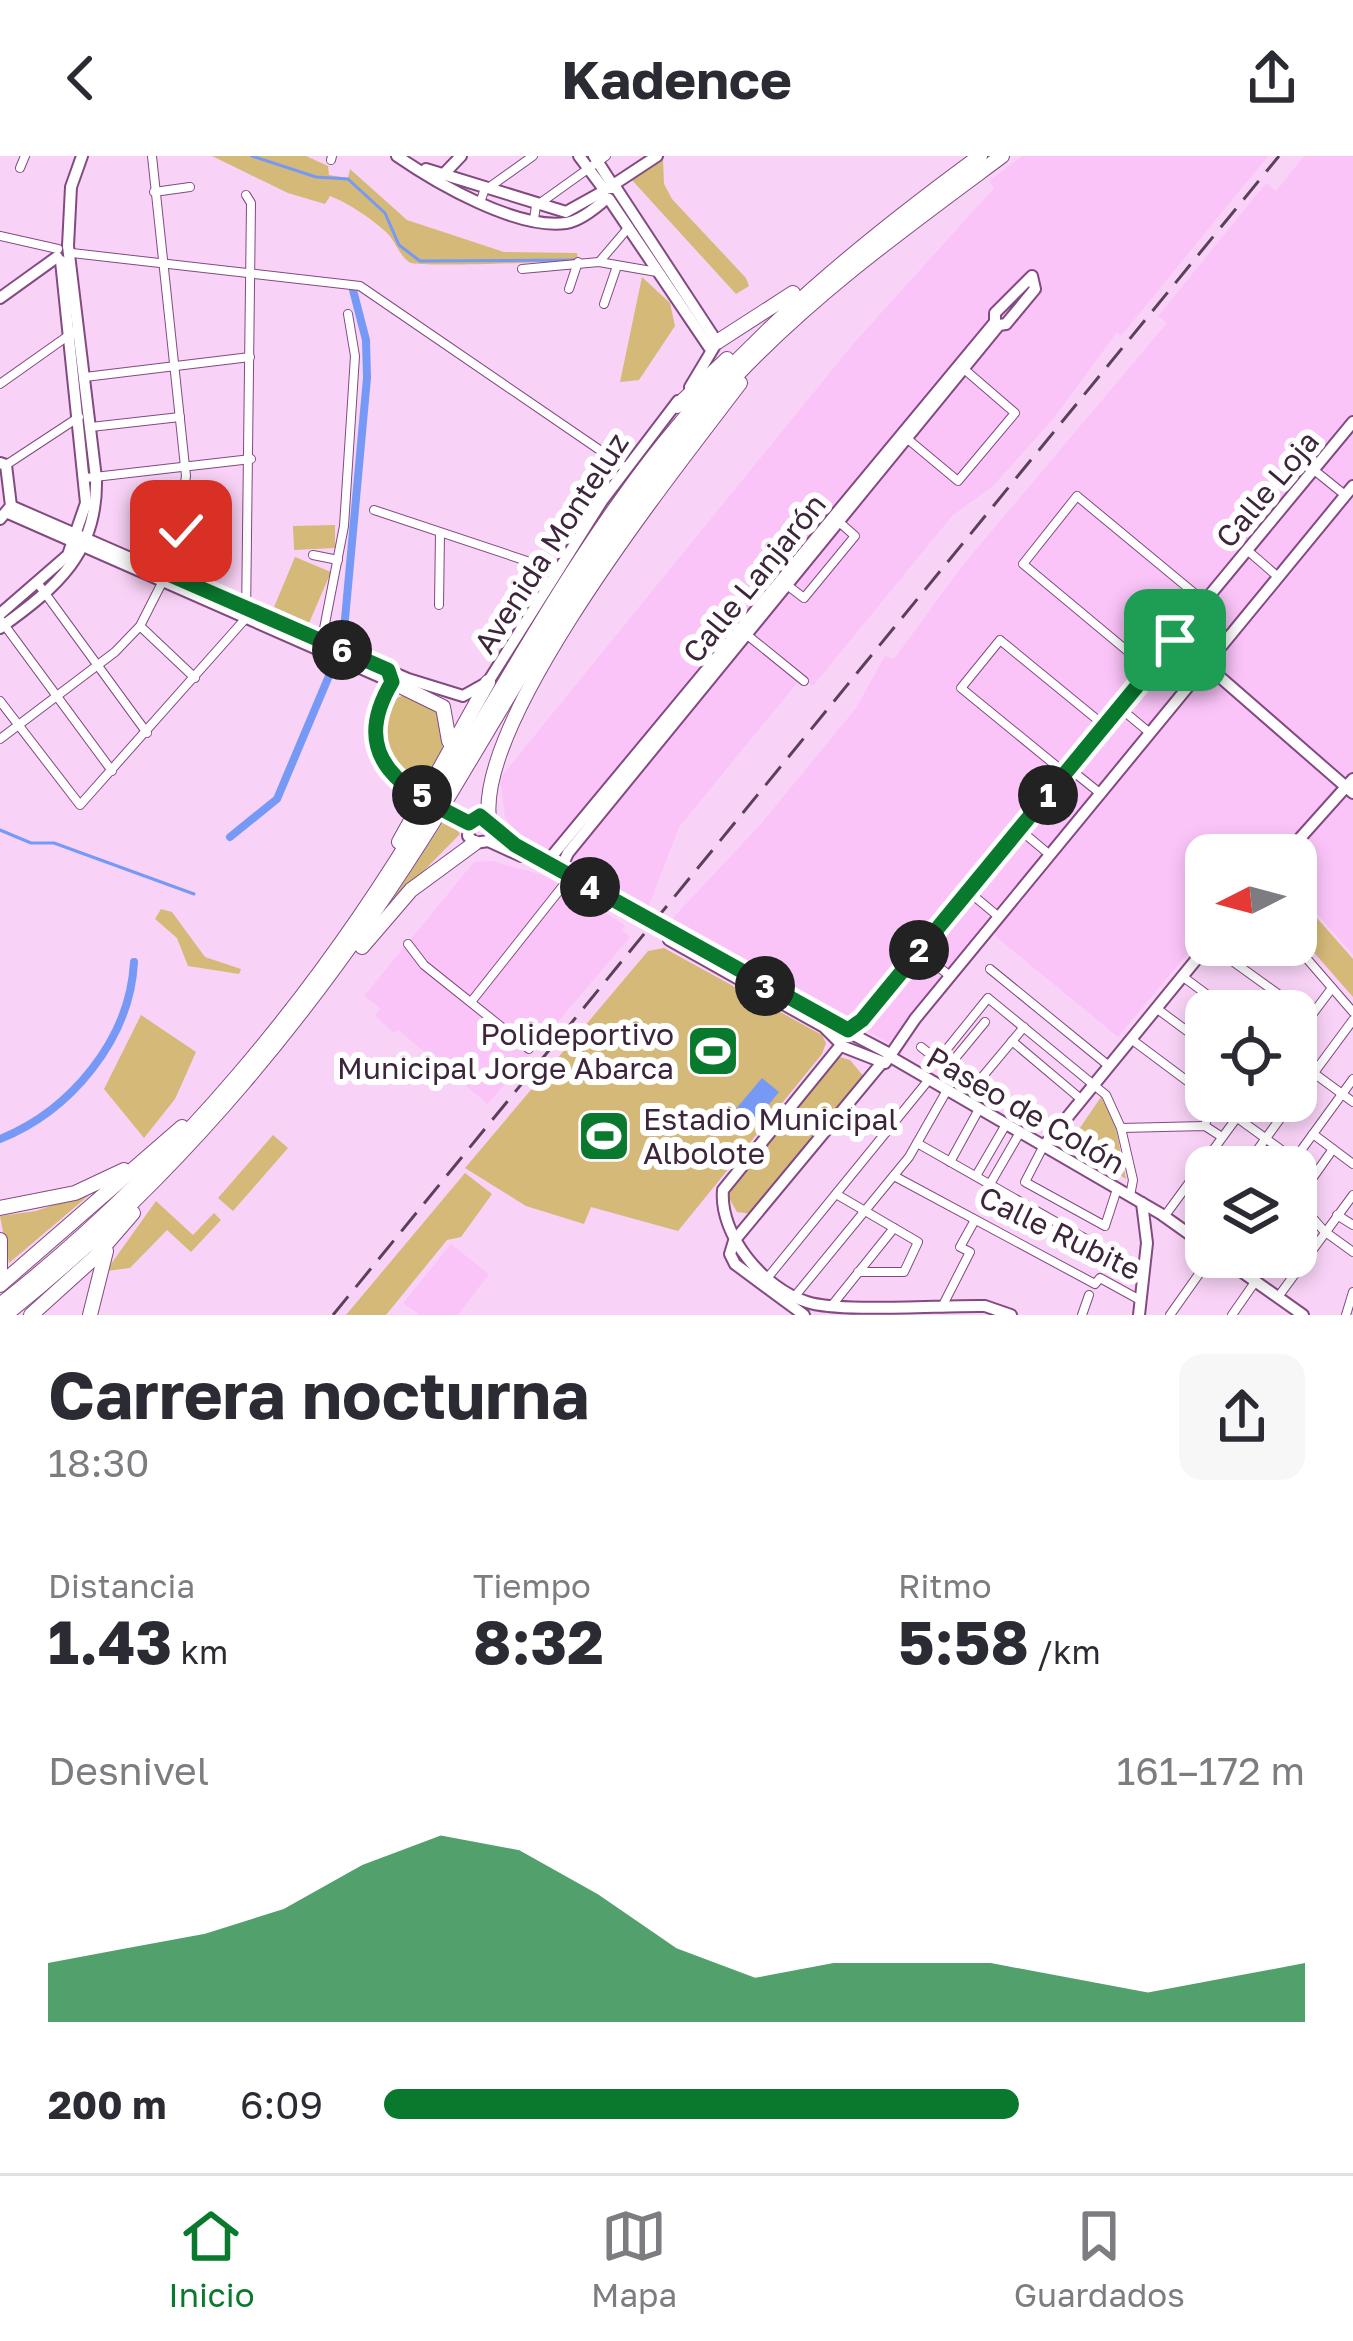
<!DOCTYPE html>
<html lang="es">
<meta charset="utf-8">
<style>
body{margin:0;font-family:"Golos Text",sans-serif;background:#f7f7f7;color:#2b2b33;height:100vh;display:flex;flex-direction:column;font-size:45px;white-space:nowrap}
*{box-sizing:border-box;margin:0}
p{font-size:39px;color:#7c7c81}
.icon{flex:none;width:66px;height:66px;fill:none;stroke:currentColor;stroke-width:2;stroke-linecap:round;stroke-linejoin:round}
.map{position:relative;height:1159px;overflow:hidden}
.side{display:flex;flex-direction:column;background:#fff;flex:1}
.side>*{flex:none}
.needle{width:78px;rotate:264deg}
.buttons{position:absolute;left:1185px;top:678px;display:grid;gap:24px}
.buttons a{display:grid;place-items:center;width:132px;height:132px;border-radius:24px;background:#fff;box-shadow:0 6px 18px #0003;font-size:60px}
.pin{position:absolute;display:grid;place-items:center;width:102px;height:102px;color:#fff;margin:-51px;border-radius:24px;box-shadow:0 6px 18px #0006}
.km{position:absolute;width:60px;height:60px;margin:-30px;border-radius:50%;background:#222;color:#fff;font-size:33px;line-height:60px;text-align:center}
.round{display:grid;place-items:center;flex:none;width:126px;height:126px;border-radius:24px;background:#f7f7f7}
.overview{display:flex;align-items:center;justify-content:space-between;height:204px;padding:0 48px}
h1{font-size:66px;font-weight:700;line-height:90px}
.figures{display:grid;grid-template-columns:repeat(3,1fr);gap:18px;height:204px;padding:12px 48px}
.figures div{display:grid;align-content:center}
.figures b{font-size:60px;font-weight:700}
.figures small{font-size:33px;font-weight:400}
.figures p{font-size:33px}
.chart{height:336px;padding:24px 48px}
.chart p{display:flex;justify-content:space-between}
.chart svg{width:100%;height:216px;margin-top:12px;fill:#09792e;opacity:.7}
ul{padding:0 48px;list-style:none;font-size:39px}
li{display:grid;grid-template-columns:192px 144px 1fr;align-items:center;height:90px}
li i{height:30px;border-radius:15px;background:#09792e}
header{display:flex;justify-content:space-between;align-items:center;height:156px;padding:0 48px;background:#fff;font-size:54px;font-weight:700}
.tabs{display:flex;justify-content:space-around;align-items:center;height:168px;border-top:3px solid #e1e1e2;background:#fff;font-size:33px;color:#7c7c81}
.tabs a{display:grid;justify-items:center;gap:6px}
.tabs .on{color:#09792e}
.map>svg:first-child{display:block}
.built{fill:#fbc4f9}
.green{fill:#d4b979}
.water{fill:#7799f6}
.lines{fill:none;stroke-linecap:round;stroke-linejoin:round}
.stream{stroke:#7799f6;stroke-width:3}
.canal{stroke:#7799f6;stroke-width:8}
.street-casing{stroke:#824a81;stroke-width:10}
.secondary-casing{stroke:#824a81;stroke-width:14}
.highway-casing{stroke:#824a81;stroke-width:16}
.street{stroke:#fff;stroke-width:8}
.secondary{stroke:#fff;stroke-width:10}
.highway{stroke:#fff;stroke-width:14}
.rail{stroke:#5a4059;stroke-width:3;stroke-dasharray:24 12;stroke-linecap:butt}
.secondary-bridge-casing{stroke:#824a81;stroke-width:14;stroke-linecap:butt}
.secondary-bridge{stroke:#fff;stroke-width:10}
.route-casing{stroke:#fff;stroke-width:24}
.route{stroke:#09792e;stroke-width:15}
.labels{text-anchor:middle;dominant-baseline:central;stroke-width:12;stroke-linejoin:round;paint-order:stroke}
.street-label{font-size:30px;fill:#3d253c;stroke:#fff}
.poi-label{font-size:30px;fill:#3d253c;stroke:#fff;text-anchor:end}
</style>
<header><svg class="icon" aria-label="back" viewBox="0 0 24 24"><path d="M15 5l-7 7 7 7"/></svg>Kadence<svg class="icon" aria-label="share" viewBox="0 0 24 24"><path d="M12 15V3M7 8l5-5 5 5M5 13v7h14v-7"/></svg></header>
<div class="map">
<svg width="1353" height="1159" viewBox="0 0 1353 1159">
<rect width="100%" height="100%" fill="#f9d3f7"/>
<!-- built -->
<g class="built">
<polygon points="1022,0 1268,0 1121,180 1117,176 1054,262 993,330 952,360 813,530 802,521 679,671 647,755 529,689 505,662 500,622 853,188 994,32 989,25"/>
<polygon points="1304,0 1353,0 1353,799 1296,734 1296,699 1206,699 1206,775 1118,881 983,770 889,887 668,767 760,669 856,552 885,500 894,503 962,410 1167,167 1158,160 1266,27 1276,35"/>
<polygon points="492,705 543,719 625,769 622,774 630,781 488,948 398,874 394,877 375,860 380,852 364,840 474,706"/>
<polygon points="451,1088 489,1118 458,1159 420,1159 403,1147"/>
</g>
<!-- green -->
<g class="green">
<path d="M212,0H306L328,10L329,19L348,22L350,13L407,64L504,96L577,97L578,104C559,106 415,112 409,106C399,99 395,84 386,76C371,62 348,47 330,40L325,48L288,37Z"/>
<polygon points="663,2 664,28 672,43 746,122 749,130 736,138 631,23"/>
<polygon points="642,121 670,147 675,170 639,224 620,226"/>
<polygon points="335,369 335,392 294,394 293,370"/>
<polygon points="295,401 331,416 309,467 274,451"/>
<polygon points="406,538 439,555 445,580 441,597 421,630 385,605 380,580 395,543"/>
<polygon points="447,660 460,678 387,752"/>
<polygon points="1296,738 1353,803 1353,841 1296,776"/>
<polygon points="161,753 172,756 205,801 241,813 239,818 188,810 177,782 155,763"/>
<polygon points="664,792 822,879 826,887 822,898 678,1075 591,1051 584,1068 526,1050 465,1012 648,795"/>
<polygon points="141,859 196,896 175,943 144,982 104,933"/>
<polygon points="836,900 850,904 865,922 752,1058 737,1056 726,1037"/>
<polygon points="1101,941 1115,968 1126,1023 1069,988"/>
<polygon points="273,979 288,992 233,1055 218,1042"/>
<polygon points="465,1017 492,1038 461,1081 447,1084 386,1159 346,1159"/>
<polygon points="86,1038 88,1040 9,1107 0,1060 36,1055"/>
<polygon points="156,1045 193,1079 214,1057 221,1064 191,1096 167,1074 130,1112 106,1115"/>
</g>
<!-- water -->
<polygon class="water" points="762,922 779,936 747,975 729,961"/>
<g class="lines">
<!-- stream -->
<g class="stream">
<polyline points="252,0 316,21 348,23 385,57 399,89 420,105 579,104"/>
<polyline points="0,674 31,687 54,687 194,738"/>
</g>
<!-- canal -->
<g class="canal">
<polyline points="343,485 367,222 366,184 353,134"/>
<polyline points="230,681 277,643 334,508"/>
<path d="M0,983C70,955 130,884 134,806"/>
</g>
<!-- street casing -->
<g class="street-casing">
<g id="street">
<polyline points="331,4 332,0"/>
<polyline points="20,12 25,0"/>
<polyline points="154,36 190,31"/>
<polyline points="480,47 484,35 533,0"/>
<polyline points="534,63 536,50 606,0"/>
<polyline points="0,80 58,93"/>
<polyline points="72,97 360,130 626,312"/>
<polyline points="600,105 629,71"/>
<polyline points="522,113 599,106 657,116"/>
<polyline points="569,133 578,106"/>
<polyline points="604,148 617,110"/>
<polyline points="85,221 250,201"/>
<polyline points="0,228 72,177"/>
<polyline points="91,271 180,261"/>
<polyline points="904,280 958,325 1015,257 964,213"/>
<polyline points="6,309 79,261"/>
<polyline points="1314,314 1345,339"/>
<polyline points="86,322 251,303"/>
<polyline points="374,354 557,415"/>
<polyline points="1247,394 1277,420"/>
<polyline points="313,399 338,404"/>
<polyline points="39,429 147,577"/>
<polyline points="787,429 804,442 855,380 838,365"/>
<polyline points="439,449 440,377"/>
<polyline points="0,463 112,615"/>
<polyline points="140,470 195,522"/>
<polyline points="746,478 804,525"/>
<polyline points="1175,484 1205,508"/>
<polyline points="321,488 344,370 355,200 348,158"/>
<polyline points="1149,513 1023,408 1077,340 1205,446"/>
<polyline points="0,545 80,649 246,462 251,47 246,39"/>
<polyline points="1120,552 1150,577"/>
<polyline points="0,583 115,496 140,470 173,405 186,320 152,0"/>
<polyline points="1070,613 1101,638"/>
<polyline points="1065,617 961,532 1000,484 1105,570"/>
<polyline points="1019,673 1050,699"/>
<polyline points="969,736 999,761"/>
<polyline points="408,788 424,809 529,893"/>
<polyline points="1210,789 1310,861"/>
<polyline points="1295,789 1353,856"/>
<polyline points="918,795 950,820"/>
<polyline points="990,813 1109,910"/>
<polyline points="1182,820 1229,855"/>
<polyline points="471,846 566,726"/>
<polyline points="1156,852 1206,889"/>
<polyline points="1296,880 1332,832"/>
<polyline points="1131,883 1206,939"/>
<polyline points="1012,885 1082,944"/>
<polyline points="921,891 973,932 1024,871"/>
<polyline points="938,904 988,842 1106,939 1121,972 1133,1024 1130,1040"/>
<polyline points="1296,904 1353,946"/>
<polyline points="947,912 985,866"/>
<polyline points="1296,941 1353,864"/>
<polyline points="1214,945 1294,1003"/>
<polyline points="1205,970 1211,945"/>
<polyline points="1121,972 1205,970 1222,981"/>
<polyline points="1313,978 1353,1008"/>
<polyline points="917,987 1144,1116"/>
<polyline points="1043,991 1025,1026 1105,1070 1117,1033"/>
<polyline points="950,1006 978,955"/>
<polyline points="1245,1011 1293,945"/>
<polyline points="1280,1011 1275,1007 1283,996"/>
<polyline points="1289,1011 1353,923"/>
<polyline points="894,1020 1095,1128 1100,1122 1140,1144"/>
<polyline points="976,1020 1005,970"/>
<polyline points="990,1028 1019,978"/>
<polyline points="836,1038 918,1086 904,1116 858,1116"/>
<polyline points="1296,1043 1324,1075 1353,1096"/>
<polyline points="1297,1044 1333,993"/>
<polyline points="1337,1059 1353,1069"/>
<polyline points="1164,1061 1249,945"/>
<polyline points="1195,1082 1206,1066"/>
<polyline points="1290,1101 1301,1109"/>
<polyline points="769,1120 927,926"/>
<polyline points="795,1140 909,1001 946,936"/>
<polyline points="1278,1141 1353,1039"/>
<polyline points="833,1148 894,1072"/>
<polyline points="943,1149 970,1096 960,1091 975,1064"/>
<polyline points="1082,1159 1089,1139"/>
<polyline points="1170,1159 1211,1101"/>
<polyline points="1232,1159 1255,1126"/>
<polyline points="1346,1159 1353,1136"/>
</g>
</g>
<!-- secondary casing -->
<g class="secondary-casing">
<g id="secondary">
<path d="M397,0C436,27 517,74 566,67C580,65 597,51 607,42"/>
<polyline points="579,0 603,32"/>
<polyline points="594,0 612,28"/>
<polyline points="426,13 566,56 602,36"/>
<polyline points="439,23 461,0"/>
<polyline points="613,29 657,0"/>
<polyline points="603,32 616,32 717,186 690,231"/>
<polyline points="609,43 711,194"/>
<polyline points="68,90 71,31 82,0"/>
<polyline points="0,142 57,101"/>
<polyline points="0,307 6,309 11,350 0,363"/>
<polyline points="11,350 408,523 463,540 488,526 602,345 678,245"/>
<polyline points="8,357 392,526"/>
<polyline points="0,458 68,399 86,347 61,105"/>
<path d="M0,472C57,431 98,397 96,322L68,90"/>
<polyline points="1205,508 1353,637"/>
<path d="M392,526C365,570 371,607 415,634"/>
<polyline points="459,662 469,667 480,660 515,689 631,755"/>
<polyline points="469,667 468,680 475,687 488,685 521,700"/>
<polyline points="1285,699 1353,623"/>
<polyline points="547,706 995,166 995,157 1032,120 1035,133 1006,168 999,169 568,697 560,714"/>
<polyline points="669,784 824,871 844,891 885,907 915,863 1353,330"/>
<polyline points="818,860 888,897"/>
<polyline points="850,874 1353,266"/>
<path d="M841,889L723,1034C719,1079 764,1133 807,1146C840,1157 943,1149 985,1150L1011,1159"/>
<polyline points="889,900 1161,1058 1206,1090"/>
<polyline points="1043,991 1208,789"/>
<polyline points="1221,1101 1303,1159"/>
<polyline points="804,1159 735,1108 730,1098 734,1085 880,909"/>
<polyline points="1139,1159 1147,1087 1142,1047"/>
</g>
</g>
<!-- highway casing -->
<g class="highway-casing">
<g id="highway">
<polyline points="717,186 793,137"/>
<polyline points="677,250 727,203"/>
<polyline points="392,526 443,551 449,585"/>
<path d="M437,640C510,521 577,396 664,287C755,174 864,85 980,0"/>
<path d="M445,646C533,500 617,348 734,222C814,137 909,69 1002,0"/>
<path d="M489,663C476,561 675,313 740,227"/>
<polyline points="399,686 488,526"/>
<polyline points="362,791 411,734 475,687"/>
<polyline points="0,1052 75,1037 124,1014"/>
<polyline points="0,1084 0,1116"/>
<polyline points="0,1129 182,971"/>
<path d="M0,1149C173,1013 318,839 430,650"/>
<path d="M5,1159C182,1018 321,847 440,655"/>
<polyline points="31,1159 94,1102 133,1057"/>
<polyline points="90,1159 106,1095"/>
</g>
</g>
<!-- street -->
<use href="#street" class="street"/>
<!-- secondary -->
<use href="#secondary" class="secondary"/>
<!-- highway -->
<use href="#highway" class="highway"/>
<!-- rail -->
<polyline class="rail" points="333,1159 1279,0"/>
<!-- secondary-bridge casing -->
<g class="secondary-bridge-casing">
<g id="secondary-bridge">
<polyline points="415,634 459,662"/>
<polyline points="631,755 672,778"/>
</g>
</g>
<!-- secondary-bridge -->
<use href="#secondary-bridge" class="secondary-bridge"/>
</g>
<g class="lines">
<!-- route casing -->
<g class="route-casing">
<path id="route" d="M181,375L168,418L388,514L392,526C346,603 405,635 469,667L480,660L515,689L848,874L862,864L1175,484"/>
</g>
<!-- route -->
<use href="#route" class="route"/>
</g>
<!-- icons -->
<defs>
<g id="stadium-square" transform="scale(2.7)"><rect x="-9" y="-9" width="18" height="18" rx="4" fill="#09792e" stroke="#fff"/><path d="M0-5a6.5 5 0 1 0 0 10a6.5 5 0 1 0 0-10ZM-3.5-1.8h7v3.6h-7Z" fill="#fff"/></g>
</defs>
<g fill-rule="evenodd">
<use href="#stadium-square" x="713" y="895"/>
<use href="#stadium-square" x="604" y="980"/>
</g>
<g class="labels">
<!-- street labels -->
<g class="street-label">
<text transform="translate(1267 333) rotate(-50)">Calle Loja</text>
<text transform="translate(551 387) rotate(-57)">Avenida Monteluz</text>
<text transform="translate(754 422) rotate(-51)">Calle Lanjarón</text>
<text transform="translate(1026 954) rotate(30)">Paseo de Colón</text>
<text transform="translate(1060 1077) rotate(26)">Calle Rubite</text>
</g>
<!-- poi labels -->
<g class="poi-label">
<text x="674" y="878">Polideportivo<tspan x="674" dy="34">Municipal Jorge Abarca</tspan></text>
<text x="643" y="963" text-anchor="start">Estadio Municipal<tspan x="643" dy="34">Albolote</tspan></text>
</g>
</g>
</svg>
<div class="buttons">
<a><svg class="needle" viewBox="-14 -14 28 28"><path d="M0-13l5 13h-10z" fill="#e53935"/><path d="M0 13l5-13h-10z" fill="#7c7c81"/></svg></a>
<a><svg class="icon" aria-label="locate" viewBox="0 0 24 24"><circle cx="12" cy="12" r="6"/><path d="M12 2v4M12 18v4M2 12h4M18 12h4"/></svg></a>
<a><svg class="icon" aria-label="layers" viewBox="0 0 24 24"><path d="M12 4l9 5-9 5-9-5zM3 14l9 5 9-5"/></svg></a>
</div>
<div class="pin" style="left:1175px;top:484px;background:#1e9e55"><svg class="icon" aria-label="arrive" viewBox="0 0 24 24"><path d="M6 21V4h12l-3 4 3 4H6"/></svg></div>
<div class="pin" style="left:181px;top:375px;background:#d93025"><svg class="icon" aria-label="check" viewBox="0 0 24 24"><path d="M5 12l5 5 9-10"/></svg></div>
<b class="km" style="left:1048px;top:639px">1</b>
<b class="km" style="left:919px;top:794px">2</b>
<b class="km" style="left:765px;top:830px">3</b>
<b class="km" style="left:590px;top:731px">4</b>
<b class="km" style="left:422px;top:639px">5</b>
<b class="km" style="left:342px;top:494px">6</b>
</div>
<section class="side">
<div class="overview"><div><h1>Carrera nocturna</h1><p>18:30</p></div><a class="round"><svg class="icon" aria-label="share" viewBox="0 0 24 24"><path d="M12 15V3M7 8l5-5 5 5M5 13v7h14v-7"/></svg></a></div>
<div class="figures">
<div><p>Distancia</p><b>1.43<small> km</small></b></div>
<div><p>Tiempo</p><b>8:32</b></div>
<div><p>Ritmo</p><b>5:58<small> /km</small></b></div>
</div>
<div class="chart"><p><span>Desnivel</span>161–172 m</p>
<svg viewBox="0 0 160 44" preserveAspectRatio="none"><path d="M0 44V32L10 29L20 26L30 21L40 12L50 6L60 9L70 18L80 29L90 35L100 32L110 32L120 32L130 35L140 38L150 35L160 32V44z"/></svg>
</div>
<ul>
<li><b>200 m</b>6:09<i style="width:69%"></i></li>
</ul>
</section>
<nav class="tabs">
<a class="on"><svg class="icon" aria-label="home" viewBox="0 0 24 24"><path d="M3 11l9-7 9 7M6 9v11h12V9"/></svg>Inicio</a>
<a><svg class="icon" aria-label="map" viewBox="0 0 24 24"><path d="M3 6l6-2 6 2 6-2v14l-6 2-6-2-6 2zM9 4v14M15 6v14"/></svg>Mapa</a>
<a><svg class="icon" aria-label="saved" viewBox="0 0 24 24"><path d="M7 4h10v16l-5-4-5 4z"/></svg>Guardados</a>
</nav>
